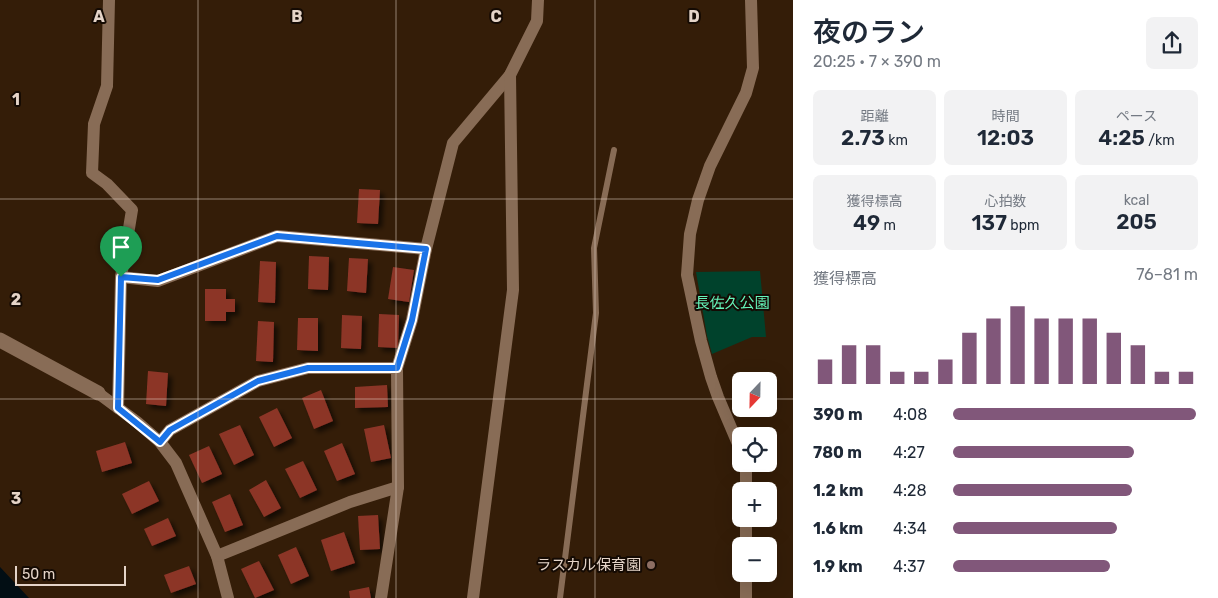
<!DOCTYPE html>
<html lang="ja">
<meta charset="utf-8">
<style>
body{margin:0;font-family:Rubik,"Noto Sans JP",sans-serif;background:#f2f2f3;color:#1f2937;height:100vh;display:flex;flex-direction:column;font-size:19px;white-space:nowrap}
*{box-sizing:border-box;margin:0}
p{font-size:16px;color:#747a83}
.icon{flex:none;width:28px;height:28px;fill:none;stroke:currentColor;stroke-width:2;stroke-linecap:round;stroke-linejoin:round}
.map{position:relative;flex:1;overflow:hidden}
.sheet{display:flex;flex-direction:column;background:#fff;width:425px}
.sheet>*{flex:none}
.needle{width:32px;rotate:202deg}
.tools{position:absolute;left:732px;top:372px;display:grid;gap:10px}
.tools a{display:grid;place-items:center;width:45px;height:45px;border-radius:8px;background:#fff;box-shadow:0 5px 20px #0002;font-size:25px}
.scale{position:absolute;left:15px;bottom:12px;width:111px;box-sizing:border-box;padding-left:5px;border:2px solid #e5d4c8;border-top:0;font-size:14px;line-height:18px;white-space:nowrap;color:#e5d4c8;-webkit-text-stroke:4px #140a03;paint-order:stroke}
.pin{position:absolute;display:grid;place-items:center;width:42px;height:42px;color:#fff;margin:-51px -21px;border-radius:50% 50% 50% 0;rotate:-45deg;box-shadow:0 0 5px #0007}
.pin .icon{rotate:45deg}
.round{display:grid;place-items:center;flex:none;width:52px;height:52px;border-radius:8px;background:#f2f2f3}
.headline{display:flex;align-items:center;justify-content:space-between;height:85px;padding:0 20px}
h1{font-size:28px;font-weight:600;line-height:38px}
.figures{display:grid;grid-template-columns:repeat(3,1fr);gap:8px;height:85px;padding:5px 20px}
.figures div{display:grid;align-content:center;border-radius:8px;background:#f2f2f3;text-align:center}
.figures b{font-size:21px;font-weight:600}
.figures small{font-size:14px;font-weight:400}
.figures p{font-size:14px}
.chart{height:140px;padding:10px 20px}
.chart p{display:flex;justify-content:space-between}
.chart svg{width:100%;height:90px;margin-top:5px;stroke:#81577a;stroke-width:6}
ul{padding:0 20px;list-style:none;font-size:16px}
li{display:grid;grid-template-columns:80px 60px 1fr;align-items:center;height:38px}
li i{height:12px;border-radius:6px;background:#81577a}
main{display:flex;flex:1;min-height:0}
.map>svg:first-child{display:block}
.green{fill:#00422c}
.water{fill:#020e14}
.building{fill:#8c3528;filter:url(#shadow)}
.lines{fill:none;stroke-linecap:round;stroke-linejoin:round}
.service{stroke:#886c56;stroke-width:6}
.minor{stroke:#886c56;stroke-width:12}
.tertiary{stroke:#886c56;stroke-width:15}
.route-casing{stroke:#fff;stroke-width:10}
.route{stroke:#1a73e8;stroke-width:6}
.grid{fill:none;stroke:#e5d4c8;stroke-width:1;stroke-opacity:0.55}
.education-dot{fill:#8d6e63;stroke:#140a03;stroke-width:2}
.labels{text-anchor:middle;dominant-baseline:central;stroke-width:4;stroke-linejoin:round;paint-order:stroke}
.park-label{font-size:15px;fill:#65f5ba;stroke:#140a03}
.poi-label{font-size:15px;fill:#e5d4c8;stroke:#140a03;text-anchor:end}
.grid-label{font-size:16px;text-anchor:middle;font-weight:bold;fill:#e5d4c8;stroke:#140a03;stroke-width:4;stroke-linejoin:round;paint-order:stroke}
</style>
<main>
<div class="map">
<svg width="793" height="598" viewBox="0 0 793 598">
<defs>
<filter id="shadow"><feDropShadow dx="4" dy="4" stdDeviation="2.5" flood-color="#0009"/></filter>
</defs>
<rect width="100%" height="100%" fill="#341d08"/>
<!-- green -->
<polygon class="green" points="760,271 766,337 752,337 712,354 707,336 696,272"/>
<!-- water -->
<polygon class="water" points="0,567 29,598 0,598"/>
<!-- building -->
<g class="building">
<polygon points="359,189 380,190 378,224 357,223"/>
<polygon points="309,256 329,257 328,290 308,289"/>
<polygon points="349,258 368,259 366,293 347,291"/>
<polygon points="260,261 276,262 275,303 258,302"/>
<polygon points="393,267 414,270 409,302 388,299"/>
<polygon points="205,289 226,289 226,299 235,299 235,312 226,312 226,321 205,321"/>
<polygon points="379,314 399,315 398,348 378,347"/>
<polygon points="342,315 362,316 361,349 341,348"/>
<polygon points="298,318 318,318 318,351 297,350"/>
<polygon points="258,321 274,322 273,362 256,361"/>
<polygon points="148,371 168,373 166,406 146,404"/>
<polygon points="387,385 388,407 355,408 355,387"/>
<polygon points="321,390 333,421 314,429 302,398"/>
<polygon points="277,408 292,438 274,447 259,417"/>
<polygon points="240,425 254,455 234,465 219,434"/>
<polygon points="384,425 391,458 371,462 364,429"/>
<polygon points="125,442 132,463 102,472 96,451"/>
<polygon points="342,443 355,474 337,481 324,451"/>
<polygon points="209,446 222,474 202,483 189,455"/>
<polygon points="303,461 317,490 300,498 285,469"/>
<polygon points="266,480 281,508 264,517 249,490"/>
<polygon points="149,481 159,501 132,514 122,494"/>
<polygon points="230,494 243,525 225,532 212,502"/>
<polygon points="378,515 380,549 360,550 358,516"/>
<polygon points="168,518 176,536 152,546 144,529"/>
<polygon points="344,532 355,563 331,571 321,540"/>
<polygon points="296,547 309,576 291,584 278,555"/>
<polygon points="259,561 274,590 255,598 241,569"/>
<polygon points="189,566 196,584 171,593 164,575"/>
<polygon points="369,587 371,598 350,598 349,591"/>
</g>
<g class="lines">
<!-- service -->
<polyline class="service" points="560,598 596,313 594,248 614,150"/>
<!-- minor -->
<g class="minor">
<polyline points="109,0 107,86 94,124 92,173 107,184 132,210 121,277 118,408"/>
<polyline points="121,277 158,281 277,236 426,249"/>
<polyline points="98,393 137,422 160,442 176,463 217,556 228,598"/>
<polyline points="160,442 170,430 258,381 308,368 397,368"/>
<polyline points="741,451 718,397 711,377 701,341 687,275 690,234 698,200 710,166 746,93 753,68 751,0"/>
<polyline points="746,464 746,491"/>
<polyline points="746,519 746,546"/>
<polyline points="217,556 350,502 398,487"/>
<polyline points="381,598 398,487 397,368 412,320 426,249 453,143 510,75 537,21 538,0"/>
<polyline points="473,598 513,290 510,75"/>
<polyline points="746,598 746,574"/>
</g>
<!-- tertiary -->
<polyline class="tertiary" points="0,340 98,393"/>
</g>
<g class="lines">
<!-- route casing -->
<g class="route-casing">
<polygon id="route" points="277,236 426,249 412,320 397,368 308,368 258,381 170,430 160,442 118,408 121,277 158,280"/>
</g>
<!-- route -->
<use href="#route" class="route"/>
</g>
<!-- grid -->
<path class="grid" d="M198,0V598M396,0V598M595,0V598M0,199H793M0,399H741M769,399H793"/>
<!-- markers -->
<circle class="education-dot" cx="651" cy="565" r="5"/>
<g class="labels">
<!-- park labels -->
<g class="park-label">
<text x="732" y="303">長佐久公園</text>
</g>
<!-- poi labels -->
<g class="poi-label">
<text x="641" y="565">ラスカル保育園</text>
</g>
</g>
<g class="grid-label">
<text x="99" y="22">A</text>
<text x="297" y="22">B</text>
<text x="496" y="22">C</text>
<text x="694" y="22">D</text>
<text x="16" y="105">1</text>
<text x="16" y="305">2</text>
<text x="16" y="504">3</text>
</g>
</svg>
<div class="tools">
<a><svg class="needle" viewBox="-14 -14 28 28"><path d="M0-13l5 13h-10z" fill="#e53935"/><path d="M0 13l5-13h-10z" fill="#747a83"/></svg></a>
<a><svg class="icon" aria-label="locate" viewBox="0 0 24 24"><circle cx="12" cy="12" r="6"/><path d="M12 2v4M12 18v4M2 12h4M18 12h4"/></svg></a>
<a>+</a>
<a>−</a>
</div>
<div class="scale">50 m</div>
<div class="pin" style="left:121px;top:277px;background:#1e9e55"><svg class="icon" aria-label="arrive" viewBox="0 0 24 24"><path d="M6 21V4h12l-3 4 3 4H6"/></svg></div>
</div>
<section class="sheet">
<div class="headline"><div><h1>夜のラン</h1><p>20:25 · 7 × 390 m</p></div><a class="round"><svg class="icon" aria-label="share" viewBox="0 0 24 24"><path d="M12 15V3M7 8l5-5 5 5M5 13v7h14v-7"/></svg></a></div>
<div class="figures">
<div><p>距離</p><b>2.73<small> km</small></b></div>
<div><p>時間</p><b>12:03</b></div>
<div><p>ペース</p><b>4:25<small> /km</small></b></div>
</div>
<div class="figures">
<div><p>獲得標高</p><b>49<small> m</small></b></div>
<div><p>心拍数</p><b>137<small> bpm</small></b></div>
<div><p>kcal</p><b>205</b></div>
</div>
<div class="chart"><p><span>獲得標高</span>76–81 m</p>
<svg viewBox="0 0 160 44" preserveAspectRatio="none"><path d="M5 44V32M15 44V25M25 44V25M35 44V38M45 44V38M55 44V32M65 44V19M75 44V12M85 44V6M95 44V12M105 44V12M115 44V12M125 44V19M135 44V25M145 44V38M155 44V38"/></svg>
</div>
<ul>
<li><b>390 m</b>4:08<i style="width:99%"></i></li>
<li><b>780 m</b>4:27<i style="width:74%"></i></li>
<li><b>1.2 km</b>4:28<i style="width:73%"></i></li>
<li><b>1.6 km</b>4:34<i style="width:67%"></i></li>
<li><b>1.9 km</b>4:37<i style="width:64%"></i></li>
</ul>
</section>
</main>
